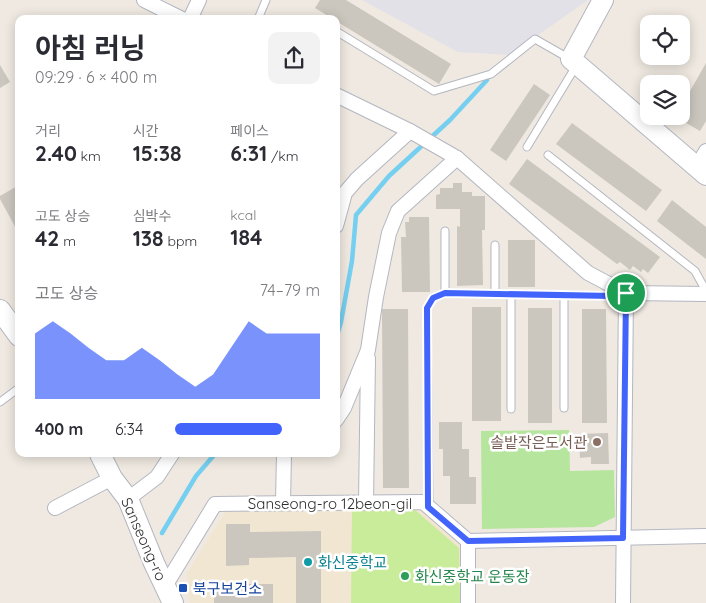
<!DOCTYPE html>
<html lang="ko">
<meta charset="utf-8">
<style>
body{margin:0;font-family:Quicksand,"Noto Sans KR",sans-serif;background:#f2f2f3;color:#2b2b33;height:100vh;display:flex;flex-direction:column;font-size:19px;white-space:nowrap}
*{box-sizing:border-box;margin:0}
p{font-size:16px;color:#7c7c81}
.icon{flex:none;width:28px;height:28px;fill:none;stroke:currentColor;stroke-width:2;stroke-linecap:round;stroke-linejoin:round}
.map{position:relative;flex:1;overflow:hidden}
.side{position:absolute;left:15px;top:15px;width:325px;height:442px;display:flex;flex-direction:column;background:#fff;border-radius:10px;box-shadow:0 2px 12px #0003}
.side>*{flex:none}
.buttons{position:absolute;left:640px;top:15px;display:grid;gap:10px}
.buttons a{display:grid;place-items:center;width:50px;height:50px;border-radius:10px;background:#fff;box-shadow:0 2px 12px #0003;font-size:25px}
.pin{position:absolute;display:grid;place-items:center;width:42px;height:42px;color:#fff;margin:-21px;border:2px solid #fff;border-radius:50%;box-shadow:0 1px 5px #0007}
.round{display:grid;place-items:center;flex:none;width:52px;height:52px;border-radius:10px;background:#f2f2f3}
.summary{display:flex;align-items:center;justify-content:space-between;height:85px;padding:0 20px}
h1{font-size:28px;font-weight:700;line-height:38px}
.stats{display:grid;grid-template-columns:repeat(3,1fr);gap:8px;height:85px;padding:5px 20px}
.stats div{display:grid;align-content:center}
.stats b{font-size:21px;font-weight:700}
.stats small{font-size:14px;font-weight:400}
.stats p{font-size:14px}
.chart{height:140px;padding:10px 20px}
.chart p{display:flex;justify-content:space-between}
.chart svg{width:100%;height:90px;margin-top:5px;fill:#4264fb;opacity:.7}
ul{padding:0 20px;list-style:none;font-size:16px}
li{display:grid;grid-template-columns:80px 60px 1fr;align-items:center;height:38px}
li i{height:12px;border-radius:6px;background:#4264fb}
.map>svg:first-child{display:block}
.industrial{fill:#e3e1e8}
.education{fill:#f0e6d1}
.green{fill:#b6e59e}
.pitch{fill:#c9ec9a}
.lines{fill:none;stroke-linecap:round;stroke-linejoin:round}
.stream{stroke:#75cff0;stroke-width:4.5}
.building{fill:#cbc7bf}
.lane-casing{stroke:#b4b7c1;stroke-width:9}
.street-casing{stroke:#b4b7c1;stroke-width:16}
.secondary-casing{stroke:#b4b7c1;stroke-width:22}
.lane{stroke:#fff;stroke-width:7}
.street{stroke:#fff;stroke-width:14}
.secondary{stroke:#fff;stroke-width:20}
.route-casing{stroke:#fff;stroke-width:10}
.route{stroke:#4264fb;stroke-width:6}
.education-dot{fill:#8d6e63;stroke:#fff;stroke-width:2}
.culture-dot{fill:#0f9aa8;stroke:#fff;stroke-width:2}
.leisure-dot{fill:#2e9e5b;stroke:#fff;stroke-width:2}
.transit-dot{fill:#1a4fb4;stroke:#fff;stroke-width:2}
.labels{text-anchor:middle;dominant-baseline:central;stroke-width:5;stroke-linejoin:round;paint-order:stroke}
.education-label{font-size:15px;fill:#785e54;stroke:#fff;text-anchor:end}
.street-label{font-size:15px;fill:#2e2e2e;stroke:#fff}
.culture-label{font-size:15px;fill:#0d838f;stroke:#fff;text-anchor:start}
.leisure-label{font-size:15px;fill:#27864d;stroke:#fff;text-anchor:start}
.transit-label{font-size:15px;fill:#164399;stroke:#fff;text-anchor:start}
</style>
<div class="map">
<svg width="706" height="603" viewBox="0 0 706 603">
<rect width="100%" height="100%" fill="#efe9e1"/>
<!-- industrial -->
<polygon class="industrial" points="362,0 588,0 510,55 458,52"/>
<!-- education -->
<polygon class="education" points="420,506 462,542 462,603 190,603 187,573 226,511"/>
<!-- green -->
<polygon class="green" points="569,430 570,471 614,470 615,517 594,527 482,529 481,431"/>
<!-- pitch -->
<polygon class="pitch" points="415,510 459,548 460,603 351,603 352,511"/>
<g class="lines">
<!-- stream -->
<g class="stream">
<polyline points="336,339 341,322 352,261 356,215 389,176 450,120 487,80"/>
<polyline points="162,533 196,476 215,454"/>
</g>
</g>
<!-- building -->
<g class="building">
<polygon points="320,0 346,0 451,64 439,84 336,21 336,19 333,19 315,8"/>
<polygon points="706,63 706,121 700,131 674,116 681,116 681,107"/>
<polygon points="0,65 10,82 0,88"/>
<polygon points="534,84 550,95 506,161 490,150"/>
<polygon points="572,123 662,190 646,211 556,144"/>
<polygon points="527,159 660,257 648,273 643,269 641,272 633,266 630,270 620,262 617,264 509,184"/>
<polygon points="453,183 462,183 462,192 472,192 472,196 485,196 485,230 482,230 483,285 457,286 457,226 460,227 460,209 436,209 436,195 440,194 440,188 453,188"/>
<polygon points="19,185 19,234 0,199 0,196"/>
<polygon points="672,200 706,227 706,259 657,221"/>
<polygon points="409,217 429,217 430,292 402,292 401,237 406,237 405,222 409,222"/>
<rect x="508" y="240" width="27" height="47"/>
<rect x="472" y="307" width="29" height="114"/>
<rect x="528" y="308" width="24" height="115"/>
<polygon points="382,309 408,309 409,488 383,488"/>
<polygon points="582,309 606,309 607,423 582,423"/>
<polygon points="439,422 462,422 462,449 469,449 469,477 476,477 476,504 450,504 450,476 443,476 443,449 439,449"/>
<polygon points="608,433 609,464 591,464 591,457 580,458 579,434"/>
<polygon points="226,524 250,524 250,532 321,531 321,603 296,603 296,557 249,558 249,565 226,566"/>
<rect x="214" y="584" width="59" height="19"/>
</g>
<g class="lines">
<!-- lane casing -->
<g class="lane-casing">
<g id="lane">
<polyline points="258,19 266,0"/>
<polyline points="336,31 434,91 491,74 535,39 570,59"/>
<polyline points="527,147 576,66"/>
<polyline points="548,155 695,271 706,291"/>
<polyline points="445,293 445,231"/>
<polyline points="495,294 495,245"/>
<polyline points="0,402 19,388"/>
<polyline points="564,408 564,295"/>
<polyline points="511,409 511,294"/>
<polyline points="429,506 427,308 433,298 445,293 613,296 623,294"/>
</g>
</g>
<!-- street casing -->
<g class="street-casing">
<g id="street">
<polyline points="144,0 182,19"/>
<polyline points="190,19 199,0"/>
<polyline points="336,95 410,131 457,158"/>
<polyline points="697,166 706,151"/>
<polyline points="336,226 345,193 357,179 410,131"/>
<polyline points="336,420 344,408 368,350 376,297 389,233 398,211 457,158 588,273 626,293 706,294"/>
<polyline points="128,499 157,477 172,454"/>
<polyline points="283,503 284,454"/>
<polyline points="366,503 368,358"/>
<polyline points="55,508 112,478"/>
<polyline points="468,541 468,603"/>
<polyline points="165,586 215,504 423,502 468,541 706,536"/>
<polyline points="623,603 626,293"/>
</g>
</g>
<!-- secondary casing -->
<g class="secondary-casing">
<g id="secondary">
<polyline points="603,0 571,59 706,175"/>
<polyline points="0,310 19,336"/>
<polyline points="100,454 112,478 128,499 154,563 173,603"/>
</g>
</g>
<!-- lane -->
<use href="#lane" class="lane"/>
<!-- street -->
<use href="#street" class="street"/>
<!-- secondary -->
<use href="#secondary" class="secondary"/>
</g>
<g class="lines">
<!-- route casing -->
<g class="route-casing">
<polygon id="route" points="445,293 613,296 626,293 623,538 468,541 428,507 427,308 433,298"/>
</g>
<!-- route -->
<use href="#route" class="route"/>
</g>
<!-- markers -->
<circle class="education-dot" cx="597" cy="442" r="5"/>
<circle class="culture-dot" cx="308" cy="562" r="5"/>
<circle class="leisure-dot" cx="405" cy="576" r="5"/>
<rect class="transit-dot" x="178" y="583" width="10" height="10" rx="2.5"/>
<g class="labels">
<!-- education labels -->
<g class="education-label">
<text x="587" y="442">솔밭작은도서관</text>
</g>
<!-- street labels -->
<g class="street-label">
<text x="330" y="503">Sanseong-ro 12beon-gil</text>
<text transform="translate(144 539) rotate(66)">Sanseong-ro</text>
</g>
<!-- culture labels -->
<g class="culture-label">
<text x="318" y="562">화신중학교</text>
</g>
<!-- leisure labels -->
<g class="leisure-label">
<text x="415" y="576">화신중학교 운동장</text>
</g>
<!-- transit labels -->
<g class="transit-label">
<text x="193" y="588">북구보건소</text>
</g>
</g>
</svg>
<div class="buttons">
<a><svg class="icon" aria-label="locate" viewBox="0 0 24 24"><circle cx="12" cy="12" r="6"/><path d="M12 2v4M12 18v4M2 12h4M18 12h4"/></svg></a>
<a><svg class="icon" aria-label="layers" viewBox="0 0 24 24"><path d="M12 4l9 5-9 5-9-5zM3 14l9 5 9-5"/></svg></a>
</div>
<div class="pin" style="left:626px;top:293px;background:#1e9e55"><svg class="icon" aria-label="arrive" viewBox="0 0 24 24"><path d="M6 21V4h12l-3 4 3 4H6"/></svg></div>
<section class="side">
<div class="summary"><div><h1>아침 러닝</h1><p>09:29 · 6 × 400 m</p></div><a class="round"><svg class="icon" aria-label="share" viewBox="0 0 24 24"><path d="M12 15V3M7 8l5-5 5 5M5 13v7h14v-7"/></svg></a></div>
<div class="stats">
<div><p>거리</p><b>2.40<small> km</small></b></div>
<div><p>시간</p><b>15:38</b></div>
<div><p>페이스</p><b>6:31<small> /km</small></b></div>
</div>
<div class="stats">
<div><p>고도 상승</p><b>42<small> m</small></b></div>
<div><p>심박수</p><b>138<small> bpm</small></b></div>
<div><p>kcal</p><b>184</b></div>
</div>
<div class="chart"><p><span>고도 상승</span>74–79 m</p>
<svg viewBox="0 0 160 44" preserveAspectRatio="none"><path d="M0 44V12L10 6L20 12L30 19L40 25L50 25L60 19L70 25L80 32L90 38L100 32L110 19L120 6L130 12L140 12L150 12L160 12V44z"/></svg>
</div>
<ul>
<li><b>400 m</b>6:34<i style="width:74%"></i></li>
</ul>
</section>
</div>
